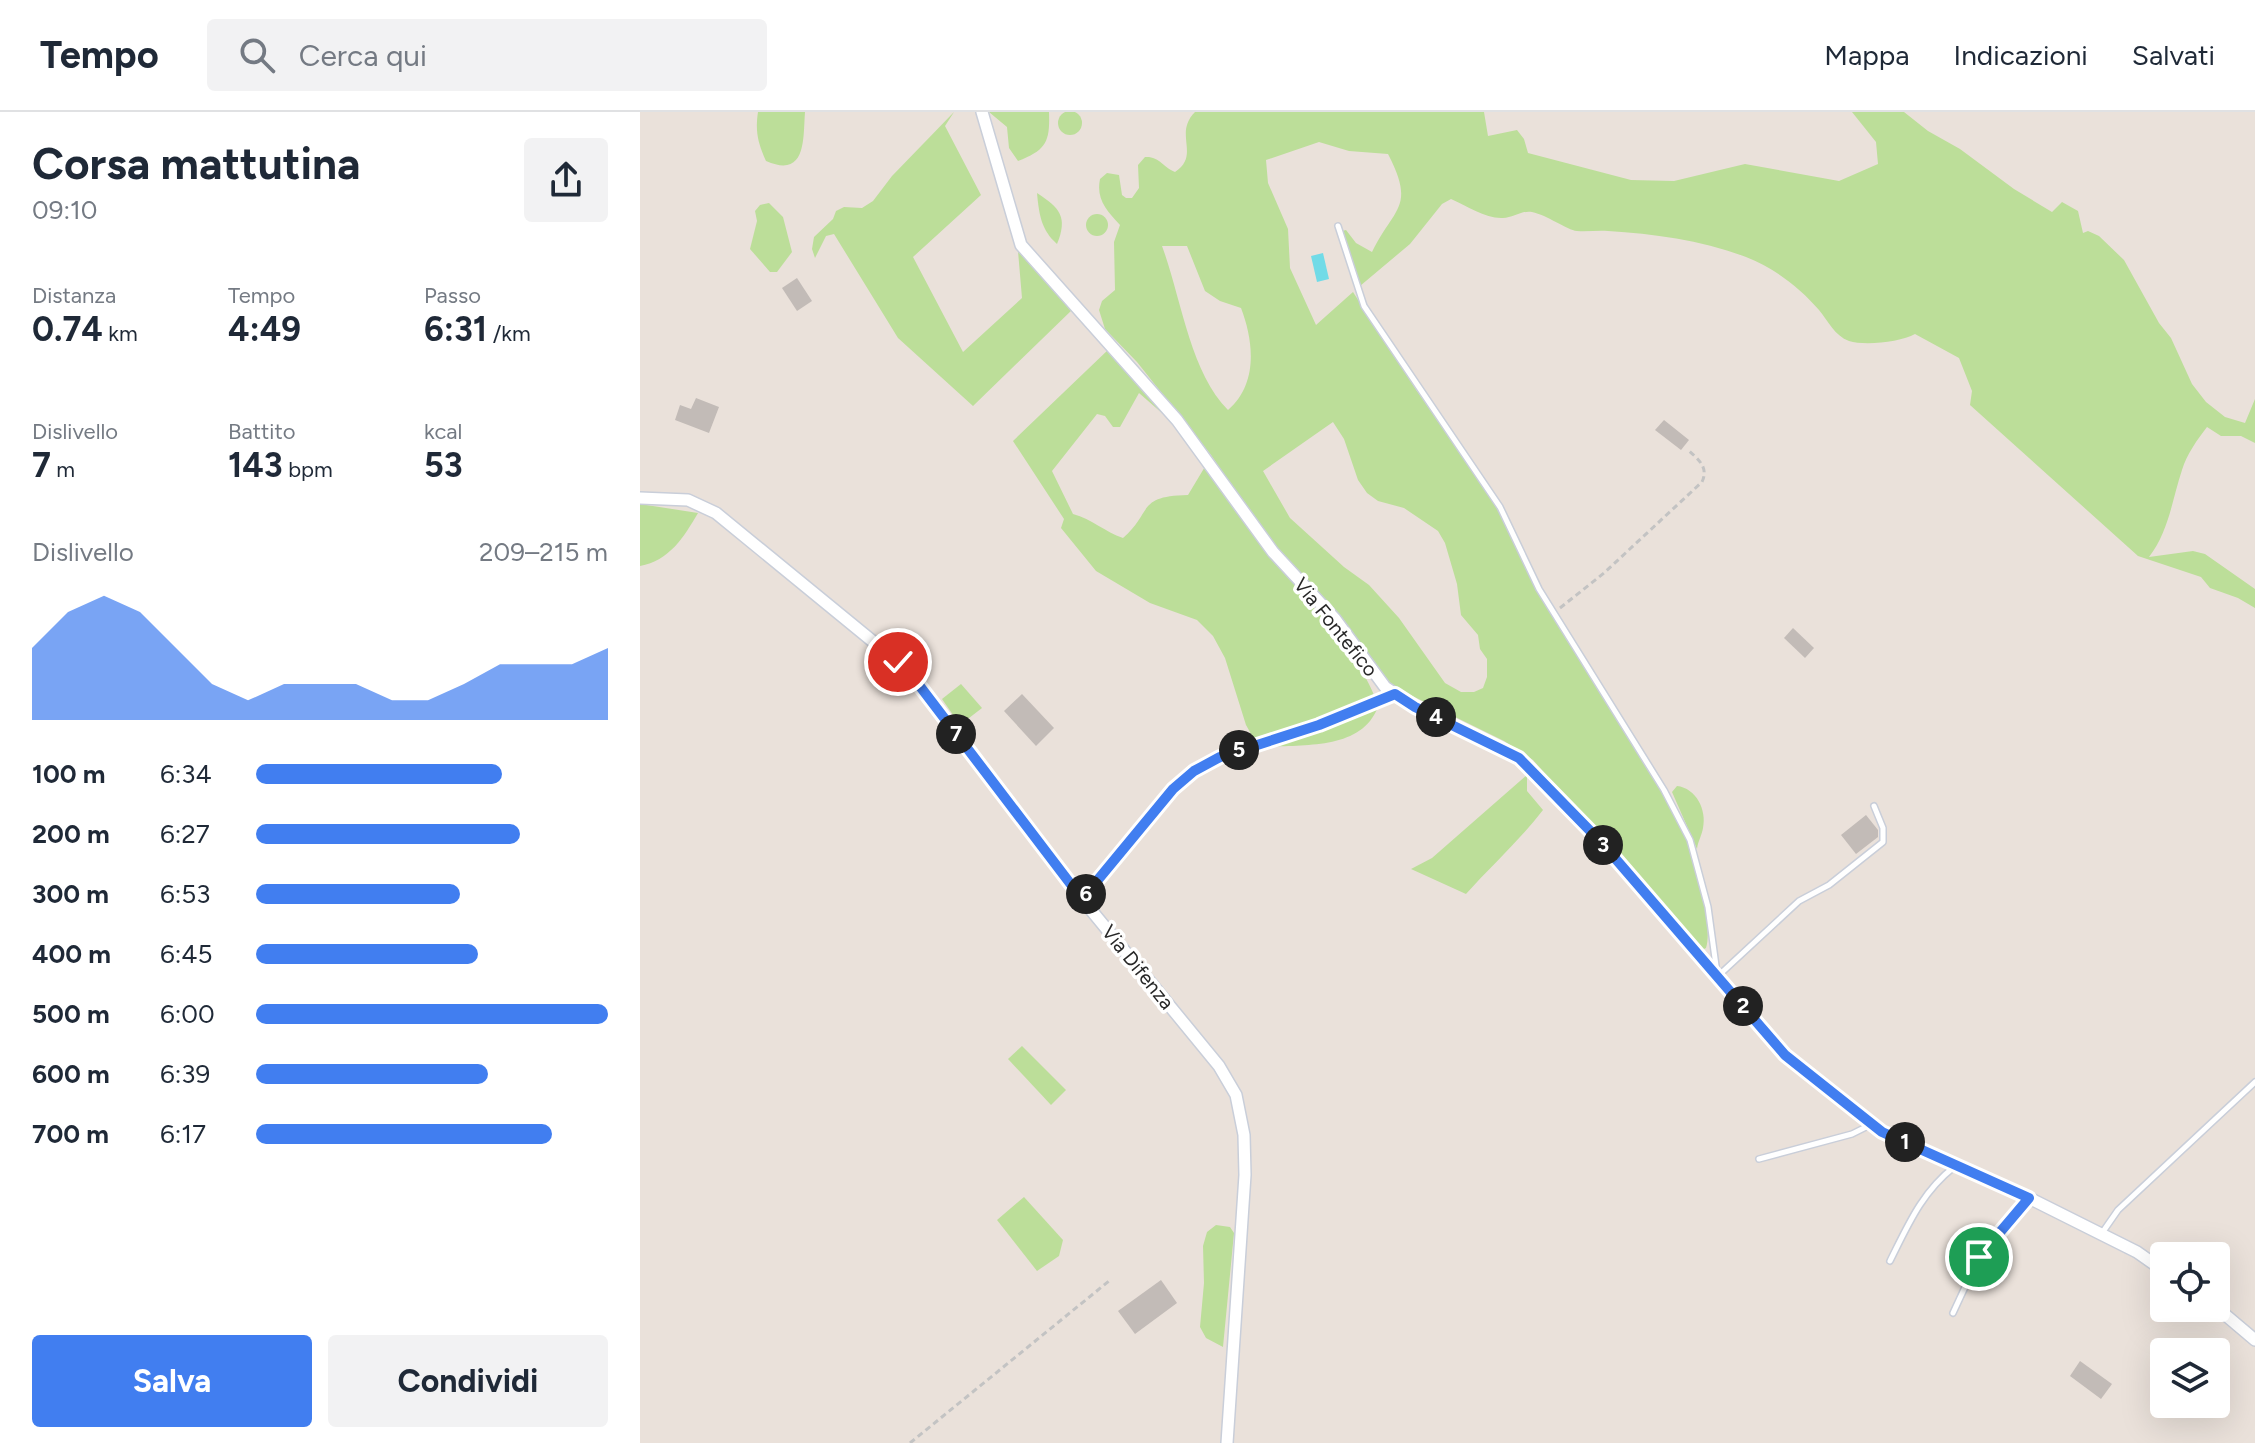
<!DOCTYPE html>
<html lang="it">
<meta charset="utf-8">
<style>
body{margin:0;font-family:Figtree,sans-serif;background:#f2f2f3;color:#1f2937;height:100vh;display:flex;flex-direction:column;font-size:30px;white-space:nowrap}
*{box-sizing:border-box;margin:0}
p{font-size:26px;color:#747a83}
.icon{flex:none;width:44px;height:44px;fill:none;stroke:currentColor;stroke-width:2;stroke-linecap:round;stroke-linejoin:round}
.map{position:relative;flex:1;overflow:hidden}
.panel{display:flex;flex-direction:column;background:#fff;width:640px}
.panel>*{flex:none}
.tools{position:absolute;left:1510px;top:1130px;display:grid;gap:16px}
.tools a{display:grid;place-items:center;width:80px;height:80px;border-radius:8px;background:#fff;box-shadow:0 8px 32px #0002;font-size:40px}
.pin{position:absolute;display:grid;place-items:center;width:68px;height:68px;color:#fff;margin:-34px;border:4px solid #fff;border-radius:50%;box-shadow:0 2px 8px #0007}
.km{position:absolute;width:40px;height:40px;margin:-20px;border-radius:50%;background:#222;color:#fff;font-size:22px;line-height:40px;text-align:center}
.round{display:grid;place-items:center;flex:none;width:84px;height:84px;border-radius:8px;background:#f2f2f3}
.headline{display:flex;align-items:center;justify-content:space-between;height:136px;padding:0 32px}
h1{font-size:44px;font-weight:700;line-height:60px}
.figures{display:grid;grid-template-columns:repeat(3,1fr);gap:12px;height:136px;padding:8px 32px}
.figures div{display:grid;align-content:center}
.figures b{font-size:34px;font-weight:700}
.figures small{font-size:22px;font-weight:400}
.figures p{font-size:22px}
.chart{height:224px;padding:16px 32px}
.chart p{display:flex;justify-content:space-between}
.chart svg{width:100%;height:144px;margin-top:8px;fill:#417ef0;opacity:.7}
.button{display:flex;gap:16px;margin-top:auto;padding:16px 32px}
.button a{flex:1;height:92px;border-radius:8px;background:#417ef0;color:#fff;font-size:32px;font-weight:700;line-height:92px;text-align:center}
.button a+a{background:#f2f2f3;color:#1f2937}
ul{padding:0 32px;list-style:none;font-size:26px}
li{display:grid;grid-template-columns:128px 96px 1fr;align-items:center;height:60px}
li i{height:20px;border-radius:10px;background:#417ef0}
header{display:flex;align-items:center;gap:48px;box-sizing:border-box;height:112px;padding:0 40px;background:#fff;border-bottom:2px solid #e0e1e3}
header strong{font-size:38px}
nav{display:flex;gap:44px;margin-inline-start:auto;font-size:28px}
.search{width:560px;height:72px;background:#f2f2f3;display:flex;align-items:center;gap:20px;box-sizing:border-box;padding:0 28px;border-radius:8px;color:#747a83;font-size:30px}
main{display:flex;flex:1;min-height:0}
.map>svg:first-child{display:block}
.green{fill:#bcde99;fill-rule:evenodd}
.water{fill:#71dbe7}
.building{fill:#c2bbb7}
.lines{fill:none;stroke-linecap:round;stroke-linejoin:round}
.lane-casing{stroke:#c9ced9;stroke-width:8}
.street-casing{stroke:#c9ced9;stroke-width:14}
.path{stroke:#c3c3c3;stroke-width:3;stroke-dasharray:6 4;stroke-linecap:butt}
.lane{stroke:#fff;stroke-width:5}
.street{stroke:#fff;stroke-width:11}
.route-casing{stroke:#fff;stroke-width:16}
.route{stroke:#417ef0;stroke-width:10}
.labels{text-anchor:middle;dominant-baseline:central;stroke-width:7;stroke-linejoin:round;paint-order:stroke}
.street-label{font-size:20px;fill:#282828;stroke:#fff}
</style>
<header>
<strong>Tempo</strong>
<div class="search"><svg class="icon" aria-label="search" viewBox="0 0 24 24"><circle cx="10" cy="10" r="6"/><path d="M15 15l6 6"/></svg>Cerca qui</div>
<nav><a>Mappa</a><a>Indicazioni</a><a>Salvati</a></nav>
</header>
<main>
<section class="panel">
<div class="headline"><div><h1>Corsa mattutina</h1><p>09:10</p></div><a class="round"><svg class="icon" aria-label="share" viewBox="0 0 24 24"><path d="M12 15V3M7 8l5-5 5 5M5 13v7h14v-7"/></svg></a></div>
<div class="figures">
<div><p>Distanza</p><b>0.74<small> km</small></b></div>
<div><p>Tempo</p><b>4:49</b></div>
<div><p>Passo</p><b>6:31<small> /km</small></b></div>
</div>
<div class="figures">
<div><p>Dislivello</p><b>7<small> m</small></b></div>
<div><p>Battito</p><b>143<small> bpm</small></b></div>
<div><p>kcal</p><b>53</b></div>
</div>
<div class="chart"><p><span>Dislivello</span>209–215 m</p>
<svg viewBox="0 0 160 44" preserveAspectRatio="none"><path d="M0 44V22L10 11L20 6L30 11L40 22L50 33L60 38L70 33L80 33L90 33L100 38L110 38L120 33L130 27L140 27L150 27L160 22V44z"/></svg>
</div>
<ul>
<li><b>100 m</b>6:34<i style="width:70%"></i></li>
<li><b>200 m</b>6:27<i style="width:75%"></i></li>
<li><b>300 m</b>6:53<i style="width:58%"></i></li>
<li><b>400 m</b>6:45<i style="width:63%"></i></li>
<li><b>500 m</b>6:00<i style="width:100%"></i></li>
<li><b>600 m</b>6:39<i style="width:66%"></i></li>
<li><b>700 m</b>6:17<i style="width:84%"></i></li>
</ul>
<div class="button"><a>Salva</a><a>Condividi</a></div>
</section>
<div class="map">
<svg width="1615" height="1331" viewBox="0 0 1615 1331">
<rect width="100%" height="100%" fill="#eae1da"/>
<!-- green -->
<g class="green">
<circle cx="430" cy="11" r="12"/>
<path d="M118,0H165C163,26 167,67 126,49C118,31 115,20 118,0Z"/>
<polygon points="314,0 305,14 341,83 273,145 323,240 382,186 378,139 434,196 333,294 258,226 194,122 186,124 175,146 172,137 174,125 193,107 196,99 204,95 222,96 233,89 252,64"/>
<path d="M349,0H409C410,29 407,38 378,49L369,36L367,15Z"/>
<path d="M555,0H844L848,24L877,18L884,27L888,41L991,68L1034,69L1105,52L1199,69L1238,52L1236,30L1212,0H1264L1288,19L1320,37L1374,77L1412,100L1422,90L1438,99L1443,121L1448,119L1459,124L1484,148L1519,211L1531,226L1552,272L1566,290L1585,305L1605,311L1615,287V331L1601,324H1581L1567,315C1557,328 1547,342 1542,358C1532,388 1529,419 1509,445L1553,439L1565,442L1615,477V496L1598,486L1570,476L1561,465L1498,444L1330,293L1332,279L1319,246L1275,222C1261,230 1225,234 1209,229C1195,224 1188,209 1179,198C1159,175 1134,156 1106,145C1062,128 1014,122 968,119C958,118 947,120 937,119C927,118 907,103 892,100C882,98 873,106 863,106C846,107 827,94 811,87L802,92L770,132L720,174L702,119L706,118L716,131L732,140C754,95 776,96 748,42L709,39L679,30L626,48L628,71L648,117L650,156L676,213L713,180L777,279L855,389L898,479L1030,692C1036,703 1043,714 1048,726C1057,746 1073,816 1066,836L1060,839L893,648L864,629L748,572L693,499L628,428L571,343L497,250L465,217L459,198L462,189L475,178L474,130L480,113C466,98 456,87 460,67L467,61L479,63L482,83L486,86H492L499,76L498,53L505,45C519,44 523,55 535,60C561,43 533,22 555,0ZM522,134H547L565,179L580,189L601,196C614,230 618,272 588,298C550,260 541,185 522,134ZM693,310L704,327L718,368L727,381L738,389L764,396L798,419L805,431L817,472L821,503L838,523L840,537L847,547V565L843,576L834,580H821L805,571L759,506L729,473L704,455L650,406L623,359Z"/>
<path d="M397,81C420,96 428,105 417,132C401,118 399,102 397,81Z"/>
<polygon points="129,91 143,105 152,140 137,160 130,160 110,137 117,109 115,99 120,93"/>
<circle cx="457" cy="113" r="11"/>
<path d="M470,236L531,309L499,281L480,315H473L465,304L457,302L412,359L433,402C452,407 465,420 483,426C513,400 496,384 548,383L566,353C587,382 606,411 627,439C659,481 727,548 738,595C720,641 658,631 619,636L606,613L585,546L573,524L557,508L510,491L456,459L421,416L424,407L373,329Z"/>
<path d="M0,392L58,401C44,425 29,449 0,454Z"/>
<polygon points="321,572 342,596 320,613 302,587"/>
<path d="M887,663V679L903,698C880,728 851,754 826,782L771,757L792,746Z"/>
<path d="M1037,674C1056,676 1067,698 1063,716C1062,723 1058,729 1057,737L1032,680Z"/>
<polygon points="382,934 426,978 411,993 368,947"/>
<polygon points="384,1085 423,1128 419,1144 397,1159 357,1108"/>
<polygon points="576,1113 590,1115 594,1121 583,1235 566,1226 560,1215 564,1171 563,1134 567,1120"/>
</g>
<!-- water -->
<polygon class="water" points="683,141 689,167 677,170 671,144"/>
<!-- building -->
<g class="building">
<polygon points="157,166 172,189 157,199 142,176"/>
<polygon points="56,286 79,295 69,321 35,308 40,293 51,297"/>
<polygon points="1024,308 1049,328 1041,338 1015,318"/>
<polygon points="1153,516 1174,536 1165,546 1144,526"/>
<polygon points="382,582 414,616 396,634 364,599"/>
<polygon points="1226,703 1238,718 1238,725 1216,742 1201,723"/>
<polygon points="521,1168 537,1191 495,1222 478,1199"/>
<polygon points="1440,1249 1472,1272 1461,1287 1430,1264"/>
</g>
<g class="lines">
<!-- lane casing -->
<g class="lane-casing">
<g id="lane">
<polyline points="698,114 724,194 860,395 899,477 1024,678 1050,728 1068,795 1077,861"/>
<polyline points="1078,864 1159,789 1189,773 1243,730 1243,716 1234,694"/>
<polyline points="1119,1047 1212,1022 1232,1012"/>
<polyline points="1462,1121 1478,1098 1615,970"/>
<path d="M1250,1149C1268,1113 1282,1080 1314,1055"/>
<polyline points="1313,1201 1339,1145 1389,1086"/>
</g>
</g>
<!-- street casing -->
<g class="street-casing">
<g id="street">
<polyline points="342,0 381,133 537,308 633,440 695,507 745,575 775,595 879,646 961,730 1145,943 1242,1020 1389,1086 1497,1140 1524,1159"/>
<polyline points="0,386 48,388 76,401 258,550 279,573 442,787 579,954 596,983 604,1023 605,1063 587,1331"/>
<polyline points="442,787 533,677 554,659 580,645 679,613 755,582"/>
<polyline points="1576,1195 1615,1228"/>
</g>
</g>
<!-- path -->
<g class="path">
<path d="M920,496L964,461L1062,370C1069,355 1058,347 1047,337"/>
<polyline points="270,1331 469,1169"/>
</g>
<!-- lane -->
<use href="#lane" class="lane"/>
<!-- street -->
<use href="#street" class="street"/>
</g>
<g class="lines">
<!-- route casing -->
<g class="route-casing">
<polyline id="route" points="258,550 279,573 442,787 533,677 554,659 580,645 679,613 755,582 775,595 879,646 961,730 1145,943 1242,1020 1389,1086 1339,1145"/>
</g>
<!-- route -->
<use href="#route" class="route"/>
</g>
<g class="labels">
<!-- street labels -->
<g class="street-label">
<text transform="translate(696 515) rotate(51)">Via Fontefico</text>
<text transform="translate(498 855) rotate(51)">Via Difenza</text>
</g>
</g>
</svg>
<div class="tools">
<a><svg class="icon" aria-label="locate" viewBox="0 0 24 24"><circle cx="12" cy="12" r="6"/><path d="M12 2v4M12 18v4M2 12h4M18 12h4"/></svg></a>
<a><svg class="icon" aria-label="layers" viewBox="0 0 24 24"><path d="M12 4l9 5-9 5-9-5zM3 14l9 5 9-5"/></svg></a>
</div>
<div class="pin" style="left:1339px;top:1145px;background:#1e9e55"><svg class="icon" aria-label="arrive" viewBox="0 0 24 24"><path d="M6 21V4h12l-3 4 3 4H6"/></svg></div>
<div class="pin" style="left:258px;top:550px;background:#d93025"><svg class="icon" aria-label="check" viewBox="0 0 24 24"><path d="M5 12l5 5 9-10"/></svg></div>
<b class="km" style="left:1265px;top:1030px">1</b>
<b class="km" style="left:1103px;top:894px">2</b>
<b class="km" style="left:963px;top:733px">3</b>
<b class="km" style="left:796px;top:605px">4</b>
<b class="km" style="left:599px;top:638px">5</b>
<b class="km" style="left:446px;top:782px">6</b>
<b class="km" style="left:316px;top:622px">7</b>
</div>
</main>
